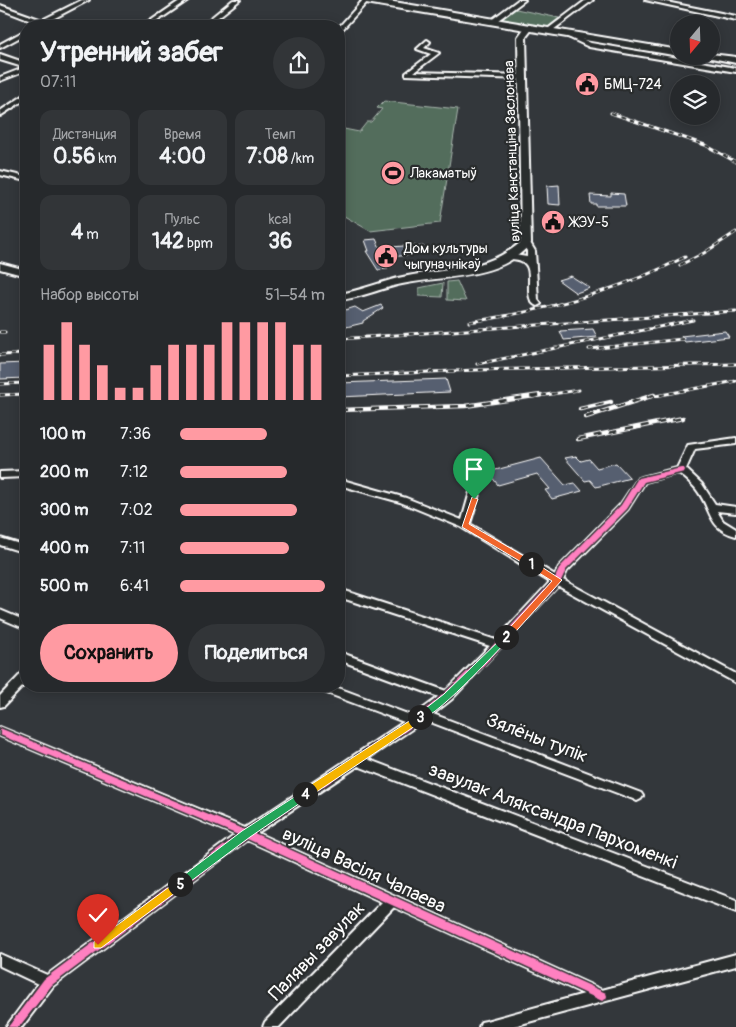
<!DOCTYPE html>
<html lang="ru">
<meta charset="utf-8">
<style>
body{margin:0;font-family:Pangolin,sans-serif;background:#323538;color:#f1f3f6;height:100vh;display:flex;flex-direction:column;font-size:19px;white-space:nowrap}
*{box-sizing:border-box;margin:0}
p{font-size:16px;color:#a4a6a9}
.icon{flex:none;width:28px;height:28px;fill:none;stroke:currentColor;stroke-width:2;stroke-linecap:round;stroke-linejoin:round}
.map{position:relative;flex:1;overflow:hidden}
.details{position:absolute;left:20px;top:20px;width:325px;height:672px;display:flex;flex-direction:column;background:#26292c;border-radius:20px;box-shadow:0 2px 12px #0003,0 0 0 1px #424548}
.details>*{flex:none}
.needle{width:32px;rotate:199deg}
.fabs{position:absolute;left:670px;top:15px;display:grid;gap:10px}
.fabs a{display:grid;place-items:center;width:50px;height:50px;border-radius:50%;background:#26292c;box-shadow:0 2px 12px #0003,0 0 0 1px #424548;font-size:25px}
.pin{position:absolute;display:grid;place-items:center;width:42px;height:42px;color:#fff;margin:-51px -21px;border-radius:50% 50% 50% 0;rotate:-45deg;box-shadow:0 0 5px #0007}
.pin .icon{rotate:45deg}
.km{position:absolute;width:25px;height:25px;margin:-12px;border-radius:50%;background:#222;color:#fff;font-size:14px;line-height:25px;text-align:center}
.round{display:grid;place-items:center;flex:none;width:52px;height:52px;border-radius:26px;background:#323538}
.head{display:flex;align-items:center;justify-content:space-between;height:85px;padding:0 20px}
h1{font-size:28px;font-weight:700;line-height:38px}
.metrics{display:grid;grid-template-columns:repeat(3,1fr);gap:8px;height:85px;padding:5px 20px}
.metrics div{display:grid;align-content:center;border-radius:12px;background:#323538;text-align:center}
.metrics b{font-size:21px;font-weight:700}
.metrics small{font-size:14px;font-weight:400}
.metrics p{font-size:14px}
.chart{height:140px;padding:10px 20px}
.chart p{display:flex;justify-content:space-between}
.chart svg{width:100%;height:90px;margin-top:5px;stroke:#ff9aa2;stroke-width:6}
.cta{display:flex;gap:10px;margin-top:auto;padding:10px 20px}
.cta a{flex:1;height:58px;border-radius:30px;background:#ff9aa2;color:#111;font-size:20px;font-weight:700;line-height:58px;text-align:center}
.cta a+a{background:#323538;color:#f1f3f6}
ul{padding:0 20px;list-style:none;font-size:16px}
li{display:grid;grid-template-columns:80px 60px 1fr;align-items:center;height:38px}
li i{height:12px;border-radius:6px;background:#ff9aa2}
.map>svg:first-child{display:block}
.green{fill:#536d5c;stroke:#a9b6ae}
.building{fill:#575e6f;stroke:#fff}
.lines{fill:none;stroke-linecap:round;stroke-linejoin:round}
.street-casing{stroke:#fff;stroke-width:4}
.secondary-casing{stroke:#fff;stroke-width:4}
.primary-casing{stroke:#fff;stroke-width:4}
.street{fill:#2a2d2e;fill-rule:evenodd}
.secondary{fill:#2a2d2e;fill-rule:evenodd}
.primary{fill:#2a2d2e;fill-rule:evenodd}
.rail-far1-casing{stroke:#fff;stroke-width:3}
.rail-casing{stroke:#fff;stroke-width:4.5}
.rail-far1{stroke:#2a2d2e;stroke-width:2;stroke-dasharray:5;stroke-linecap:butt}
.rail{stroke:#2a2d2e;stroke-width:2.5;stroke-dasharray:8;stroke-linecap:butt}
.cycleway-casing{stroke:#2a2d2e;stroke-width:3}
.cycleway{fill:#ff80c0;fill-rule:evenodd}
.split-1{fill:#f0652b;stroke:#fff}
.split-2{fill:#f0652b;stroke:#fff}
.split-3{fill:#22a559;stroke:#fff}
.split-4{fill:#f5b400;stroke:#fff}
.split-5{fill:#22a559;stroke:#fff}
.split-6{fill:#f5b400;stroke:#fff}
.labels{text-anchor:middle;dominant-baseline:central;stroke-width:4.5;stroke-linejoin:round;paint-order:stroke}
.far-poi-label{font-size:14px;fill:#fff;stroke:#2a2d2e;text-anchor:start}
.far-street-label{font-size:14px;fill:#fff;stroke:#2a2d2e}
.near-street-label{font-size:19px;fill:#fff;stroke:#2a2d2e}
</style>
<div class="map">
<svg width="736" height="1027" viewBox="0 0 736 1027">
<rect width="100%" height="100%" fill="#33373b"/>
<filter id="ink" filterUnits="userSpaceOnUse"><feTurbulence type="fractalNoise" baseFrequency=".02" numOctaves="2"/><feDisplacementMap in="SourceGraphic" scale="10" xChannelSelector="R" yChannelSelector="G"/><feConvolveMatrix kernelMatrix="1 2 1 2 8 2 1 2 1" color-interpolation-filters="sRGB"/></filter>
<g filter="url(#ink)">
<!-- green -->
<g class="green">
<polygon points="516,9 559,18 545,29 499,21"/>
<polygon points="384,101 458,109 440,223 370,231 339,213 339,128 359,132 367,122 371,122 382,109 377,108"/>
<polygon points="457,281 466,301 447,300 447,282"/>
<polygon points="443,283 442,297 419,296 419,288"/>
</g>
<!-- building -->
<g class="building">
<polygon points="559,185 560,205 548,204 547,186"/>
<polygon points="611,193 624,194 626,206 596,206 596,204 591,204 590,195 611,196"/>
<polygon points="376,239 380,248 415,245 416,247 423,246 426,253 383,258 388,269 378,270 366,251 369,251 365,240"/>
<polygon points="571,276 590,288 576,293 558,280"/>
<polygon points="381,305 383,308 363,321 363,323 342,328 339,312 355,307 363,312"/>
<polygon points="593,329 597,337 564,340 560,331"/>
<polygon points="725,331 729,337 685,342 681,336"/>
<polygon points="26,363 26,378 0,379 0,364"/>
<polygon points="446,379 450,392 339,397 339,383"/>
<polygon points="576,456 581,461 589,459 597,468 616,463 630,478 596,487 590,480 585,481 565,458"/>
<polygon points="541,458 565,485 575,483 582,491 552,499 545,490 550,489 537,474 498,485 488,472"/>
</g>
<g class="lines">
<!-- street casing -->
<g class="street-casing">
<g id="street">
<polygon points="82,0 89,0 49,21 66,26 39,24 0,9 0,5 42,20"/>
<polygon points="181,0 188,0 150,26 143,26"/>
<polygon points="233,0 240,0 207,26 201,26"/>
<polygon points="363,0 369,0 341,31 339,32 339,27"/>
<polygon points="518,0 525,0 494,23 490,23 490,21"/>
<polygon points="586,0 593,0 549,33 545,33 545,31"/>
<polygon points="645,0 656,0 736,16 736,20"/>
<polygon points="26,30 26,34 0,48 0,44"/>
<polygon points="570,34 591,43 736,68 736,72 589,47 568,37 567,36"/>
<polygon points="427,40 430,42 424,48 439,53 414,72 523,75 526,77 523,79 406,75 406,73 431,54 417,49"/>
<polygon points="26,67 26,71 0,81 0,77"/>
<polygon points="26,94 26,99 0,116 0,111"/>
<polygon points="0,171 26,177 26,181 0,175"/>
<path d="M523,241H529L535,251L538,300L541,304L537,306C520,299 538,268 521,261C517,259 510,259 505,258L504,256L508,254L527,257V251L522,243Z"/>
<path d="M736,438V444L695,449L686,469L702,484L715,504L736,507V513L717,511L723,521L736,529V536C709,529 712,512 699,493C694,485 686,479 679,473L645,482L628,509L567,571L563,580L736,674V683L558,586L452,699L433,714L641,793L643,796L641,799L637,801L633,799L425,720L367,759L736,900V912L358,766L257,833L602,990L736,954V966L510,1027H479L481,1022L486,1021L584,994L394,907L279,1027H263L265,1022L382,902L247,840L53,986L22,1027H6L38,984L0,966V954L47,975L235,835L0,736V727L245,828L404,722L316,689L314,686H333L413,716L439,697L339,660V652L446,691L490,646L339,597V589L496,640L550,582L461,527L400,502L339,485V479L406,498L462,520L478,464L480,462H486L488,464L470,524L555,575L559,567L620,505L638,478L677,468L688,445Z"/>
<polygon points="26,471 26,477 0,478 0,472"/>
<polygon points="0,538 26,546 26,553 0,545"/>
<polygon points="0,610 26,621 26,629 0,618"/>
<polygon points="26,672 26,683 4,706 0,707 0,696 22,673"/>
</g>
</g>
<!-- secondary casing -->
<g class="secondary-casing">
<g id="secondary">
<path d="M526,26L533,28L526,37L531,243C501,280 444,275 402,284C381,288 361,298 339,300V294C359,291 378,283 398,278C441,268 485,273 521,242L518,37Z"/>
<polygon points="0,54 26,63 26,68 0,60"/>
<polygon points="0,263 26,270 26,276 0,269"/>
</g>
</g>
<!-- primary casing -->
<g class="primary-casing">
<g id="primary">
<polygon points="361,0 382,0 679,50 679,56 366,3"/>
<polygon points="711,54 736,57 736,63 702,56 711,56"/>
</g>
</g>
<!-- street -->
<use href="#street" class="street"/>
<!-- secondary -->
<use href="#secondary" class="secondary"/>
<!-- primary -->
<use href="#primary" class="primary"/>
<!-- rail-far1 casing -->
<g class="rail-far1-casing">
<g id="rail-far1">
<polyline points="611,113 705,145 736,162"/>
<polyline points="680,265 704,253 736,232"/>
<path d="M469,322C545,311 616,292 685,257"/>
<polyline points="0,332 5,332"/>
<polyline points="339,339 736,311"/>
<polyline points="589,349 683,339"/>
<polyline points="0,355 26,354"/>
<polyline points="477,364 693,320"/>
<polyline points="339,376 476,370 736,364"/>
<polyline points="0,384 26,383"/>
<polyline points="0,395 26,394"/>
<polyline points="532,397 579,390"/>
<polyline points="650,397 736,381"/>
</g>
</g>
<!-- rail casing -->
<g class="rail-casing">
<g id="rail">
<polyline points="580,409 611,402"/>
<polyline points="339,410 465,406 541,395"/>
<polyline points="586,417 654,395"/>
<polyline points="578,439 683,418"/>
</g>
</g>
<!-- rail-far1 -->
<use href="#rail-far1" class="rail-far1"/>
<!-- rail -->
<use href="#rail" class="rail"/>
<!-- cycleway casing -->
<g class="cycleway-casing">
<path id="cycleway" d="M681,468H684L685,470L684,472L644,482L627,509L566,570L560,583C517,629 476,678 427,717L254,833L606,993L607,996L606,999L602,1001L598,999L247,839L52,985L19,1027H8L44,979L238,835L0,735V728L245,830L421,713C470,674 511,625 554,580L560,567L621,505L638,478Z"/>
</g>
<!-- cycleway -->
<use href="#cycleway" class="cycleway"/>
</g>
</g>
<!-- split-1 -->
<polygon class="split-1" points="472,497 478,499 469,524 534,562 534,566 528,566 462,527"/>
<!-- split-2 -->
<polygon class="split-2" points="528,562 534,562 562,580 509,639 503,639 503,635 552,581 528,566"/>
<!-- split-3 -->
<path class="split-3" d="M506,634L510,637L509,639C496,652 432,723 417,720V715L444,694Z"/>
<!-- split-4 -->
<polygon class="split-4" points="420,714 424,715 424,720 309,797 301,797 301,791"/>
<!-- split-5 -->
<polygon class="split-5" points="305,790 310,794 309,797 250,837 183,887 176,887 176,881 242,831"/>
<!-- split-6 -->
<polygon class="split-6" points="180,879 185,884 183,887 101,948 94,948 94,942"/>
<!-- icons -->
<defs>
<g id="civic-disc" transform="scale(1.25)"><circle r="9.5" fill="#ff9aa2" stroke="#2a2d2e"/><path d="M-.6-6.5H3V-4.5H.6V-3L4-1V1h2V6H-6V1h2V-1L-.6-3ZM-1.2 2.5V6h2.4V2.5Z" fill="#111"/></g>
<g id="stadium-disc" transform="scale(1.25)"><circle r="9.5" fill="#ff9aa2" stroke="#2a2d2e"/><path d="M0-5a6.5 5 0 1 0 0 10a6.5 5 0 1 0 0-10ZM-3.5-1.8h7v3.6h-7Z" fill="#111"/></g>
</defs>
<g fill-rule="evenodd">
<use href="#civic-disc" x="587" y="84"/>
<use href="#stadium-disc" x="393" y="173"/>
<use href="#civic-disc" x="553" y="222"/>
<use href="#civic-disc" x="386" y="256"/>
</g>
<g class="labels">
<!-- far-poi labels -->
<g class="far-poi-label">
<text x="604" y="84">БМЦ-724</text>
<text x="410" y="173">Лакаматыў</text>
<text x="570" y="222">ЖЭУ-5</text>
<text x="404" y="248">Дом культуры<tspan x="404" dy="16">чыгуначнікаў</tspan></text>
</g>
<!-- far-street labels -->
<g class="far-street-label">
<text transform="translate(512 151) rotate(-92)">вуліца Канстанціна Заслонава</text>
</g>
<!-- near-street labels -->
<g class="near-street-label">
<text transform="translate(537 738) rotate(21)">Зялёны тупік</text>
<text transform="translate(553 816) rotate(21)">завулак Аляксандра Пархоменкі</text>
<text transform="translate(364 870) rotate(25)">вуліца Васіля Чапаева</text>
<text transform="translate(317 951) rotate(-46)">Палявы завулак</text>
</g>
</g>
</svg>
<div class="fabs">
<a><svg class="needle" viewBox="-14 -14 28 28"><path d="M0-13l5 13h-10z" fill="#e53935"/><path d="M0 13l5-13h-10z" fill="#a4a6a9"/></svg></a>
<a><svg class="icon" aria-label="layers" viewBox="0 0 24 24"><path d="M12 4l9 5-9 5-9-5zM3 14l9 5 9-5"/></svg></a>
</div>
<div class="pin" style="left:474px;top:499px;background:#1e9e55"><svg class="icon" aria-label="arrive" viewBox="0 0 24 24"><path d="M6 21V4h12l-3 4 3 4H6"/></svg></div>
<div class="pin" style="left:98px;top:945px;background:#d93025"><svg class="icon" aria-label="check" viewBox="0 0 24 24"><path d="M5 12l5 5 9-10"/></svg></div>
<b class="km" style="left:531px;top:564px">1</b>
<b class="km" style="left:506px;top:637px">2</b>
<b class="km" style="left:420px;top:717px">3</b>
<b class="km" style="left:305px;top:794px">4</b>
<b class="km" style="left:180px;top:884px">5</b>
<section class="details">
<div class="head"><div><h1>Утренний забег</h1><p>07:11</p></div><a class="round"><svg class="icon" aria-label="share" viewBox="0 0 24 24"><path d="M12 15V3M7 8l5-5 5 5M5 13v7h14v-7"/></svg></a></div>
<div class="metrics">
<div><p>Дистанция</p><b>0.56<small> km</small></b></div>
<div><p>Время</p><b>4:00</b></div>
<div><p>Темп</p><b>7:08<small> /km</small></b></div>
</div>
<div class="metrics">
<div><b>4<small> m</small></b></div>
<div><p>Пульс</p><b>142<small> bpm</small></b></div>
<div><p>kcal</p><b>36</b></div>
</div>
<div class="chart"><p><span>Набор высоты</span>51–54 m</p>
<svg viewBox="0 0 160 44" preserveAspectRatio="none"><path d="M5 44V17M15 44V6M25 44V17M35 44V27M45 44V38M55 44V38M65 44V27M75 44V17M85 44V17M95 44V17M105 44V6M115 44V6M125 44V6M135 44V6M145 44V17M155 44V17"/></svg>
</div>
<ul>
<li><b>100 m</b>7:36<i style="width:60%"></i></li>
<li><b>200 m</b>7:12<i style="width:74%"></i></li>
<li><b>300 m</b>7:02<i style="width:81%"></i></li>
<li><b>400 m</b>7:11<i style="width:75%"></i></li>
<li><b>500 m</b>6:41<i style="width:100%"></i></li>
</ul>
<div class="cta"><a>Сохранить</a><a>Поделиться</a></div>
</section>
</div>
